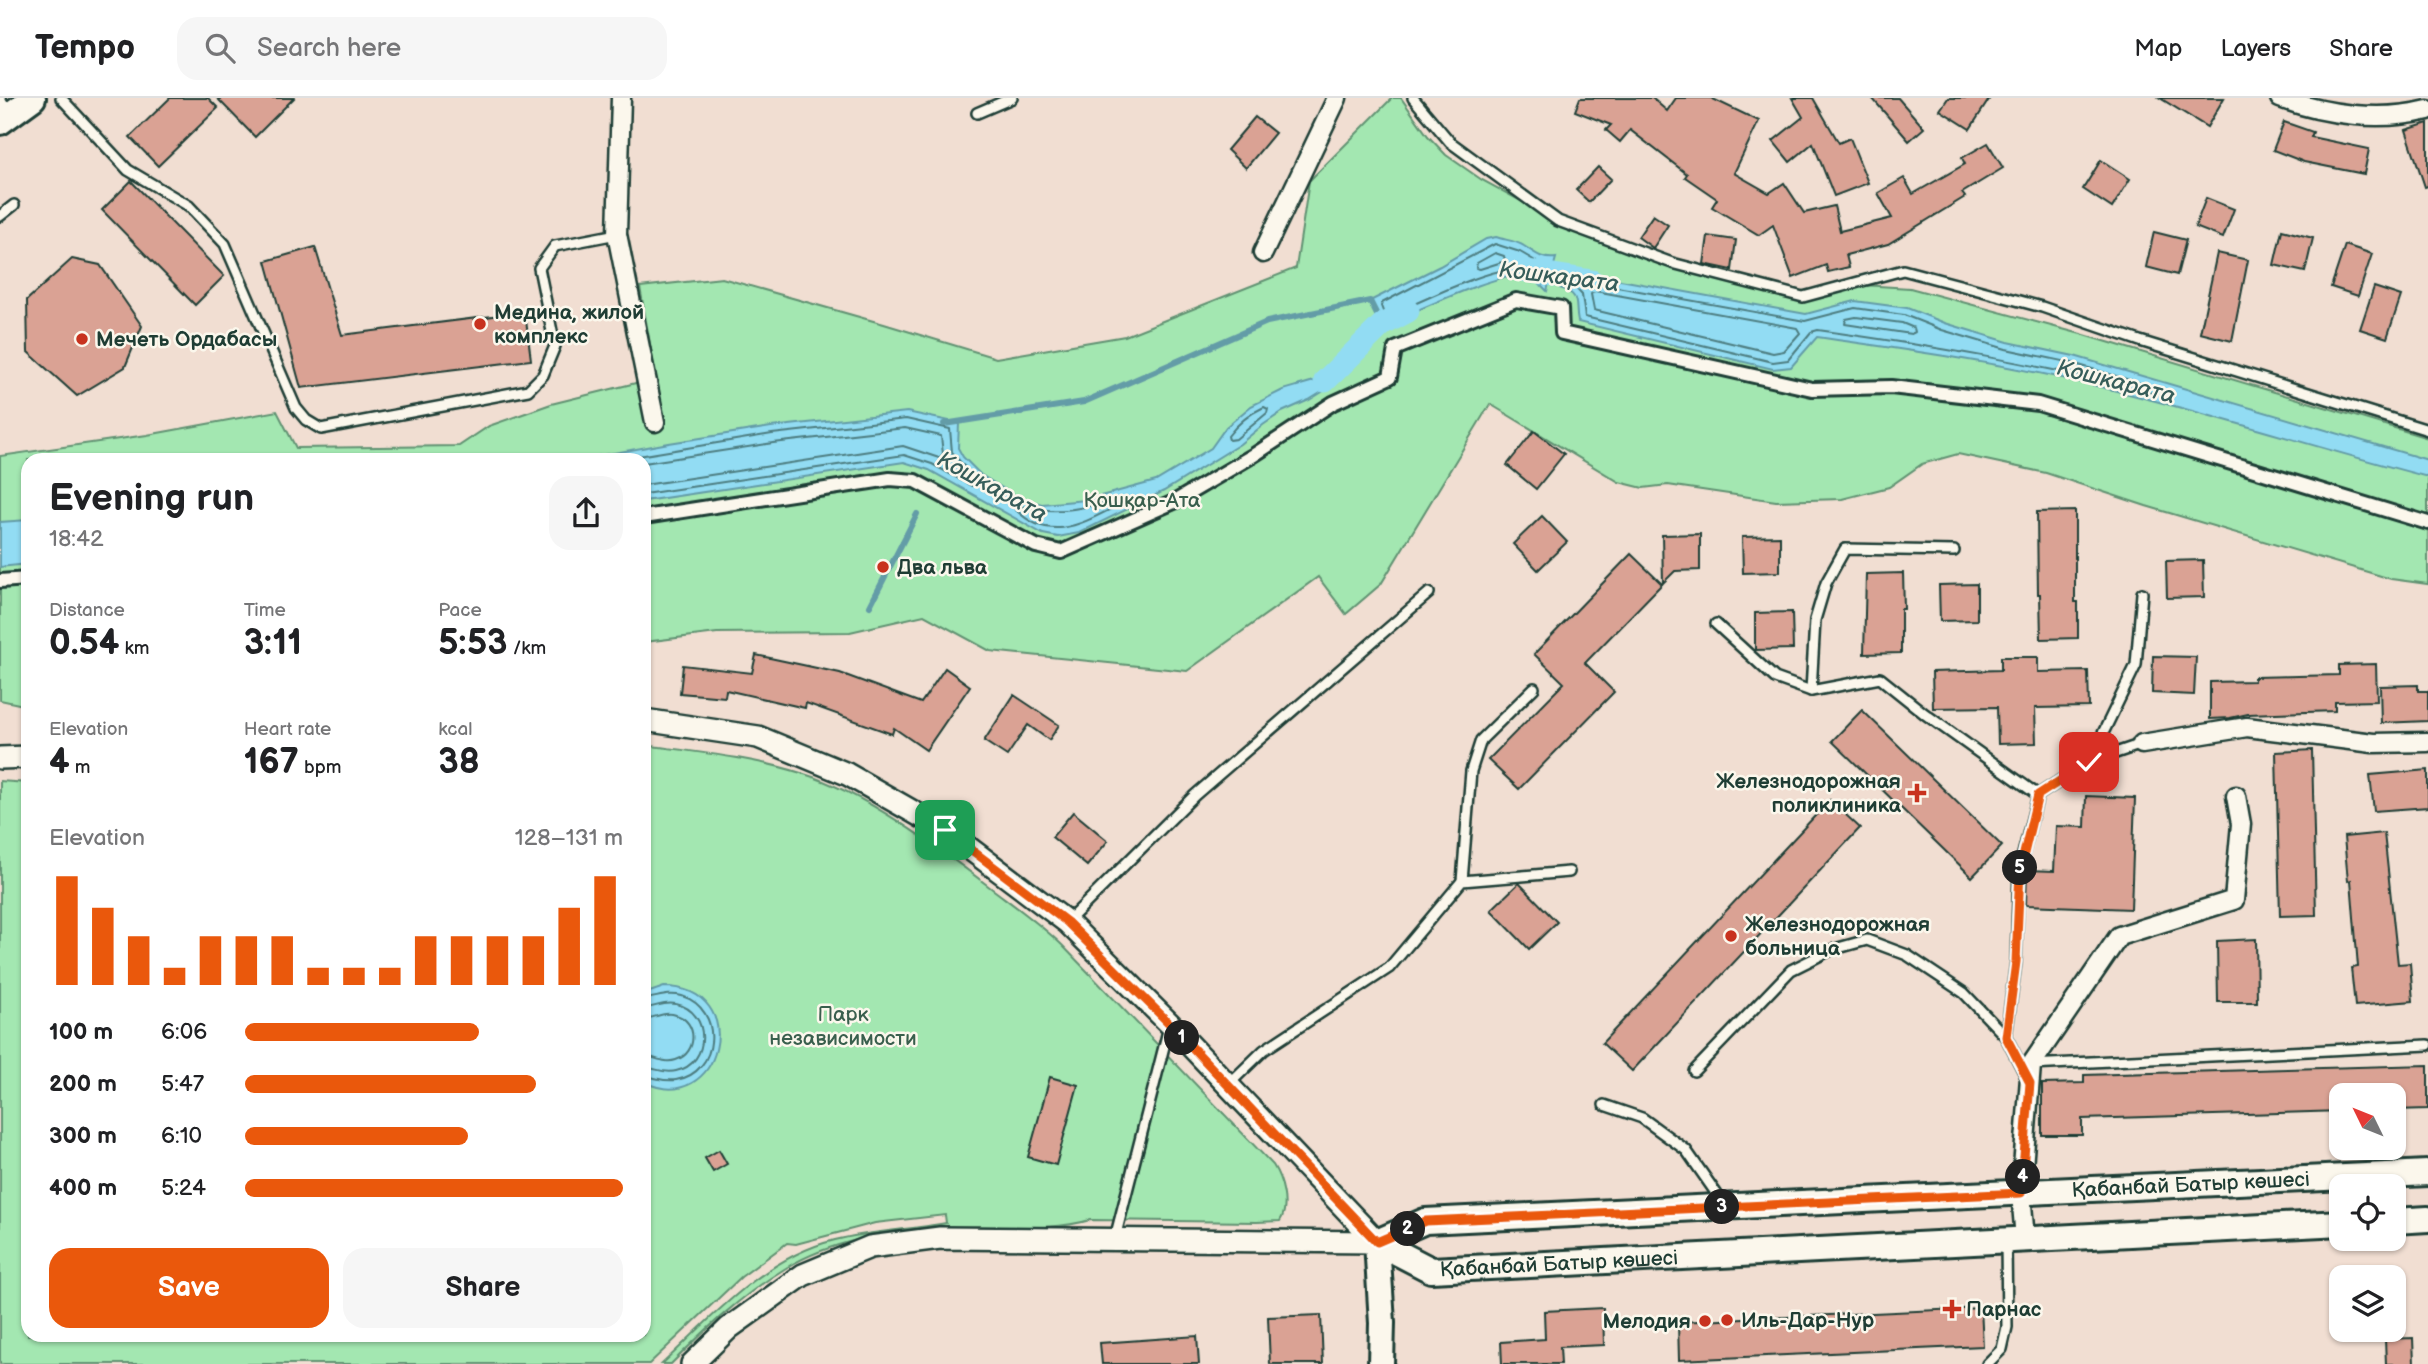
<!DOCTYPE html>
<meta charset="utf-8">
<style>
body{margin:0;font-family:"Balsamiq Sans",sans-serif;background:#f6f6f6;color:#202124;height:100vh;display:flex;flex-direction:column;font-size:26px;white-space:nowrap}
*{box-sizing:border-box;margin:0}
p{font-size:23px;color:#757577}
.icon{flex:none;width:38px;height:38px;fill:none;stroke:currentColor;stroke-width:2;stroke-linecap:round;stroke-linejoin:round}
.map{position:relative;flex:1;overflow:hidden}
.side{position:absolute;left:21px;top:355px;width:630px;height:889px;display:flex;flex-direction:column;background:#fff;border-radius:21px;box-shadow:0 2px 5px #0004}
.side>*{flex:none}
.needle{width:46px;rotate:313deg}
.controls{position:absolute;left:2329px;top:985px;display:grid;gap:14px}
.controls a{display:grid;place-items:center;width:77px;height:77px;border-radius:14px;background:#fff;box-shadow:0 2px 5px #0004;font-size:35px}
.pin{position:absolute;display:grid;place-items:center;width:60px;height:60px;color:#fff;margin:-30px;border-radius:14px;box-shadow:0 4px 10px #0006}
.km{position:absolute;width:35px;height:35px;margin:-18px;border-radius:50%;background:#222;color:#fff;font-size:19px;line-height:35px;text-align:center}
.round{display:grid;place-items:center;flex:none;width:74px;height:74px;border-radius:21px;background:#f6f6f6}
.headline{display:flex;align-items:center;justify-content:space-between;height:119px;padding:0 28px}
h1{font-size:38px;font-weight:600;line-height:52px}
.figures{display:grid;grid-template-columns:repeat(3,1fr);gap:10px;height:119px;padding:7px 28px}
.figures div{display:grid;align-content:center}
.figures b{font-size:35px;font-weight:600}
.figures small{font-size:19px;font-weight:400}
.figures p{font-size:19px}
.chart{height:196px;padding:14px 28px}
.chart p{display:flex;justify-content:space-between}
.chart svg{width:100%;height:126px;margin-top:7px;stroke:#ea580c;stroke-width:6}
.button{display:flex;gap:14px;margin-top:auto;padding:14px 28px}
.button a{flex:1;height:80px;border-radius:21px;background:#ea580c;color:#fff;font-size:28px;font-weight:600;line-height:80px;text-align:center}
.button a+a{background:#f6f6f6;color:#202124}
ul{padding:0 28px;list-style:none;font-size:23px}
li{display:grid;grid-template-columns:112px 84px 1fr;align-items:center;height:52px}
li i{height:18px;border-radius:9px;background:#ea580c}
header{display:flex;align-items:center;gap:42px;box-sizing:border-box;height:98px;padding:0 35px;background:#fff;border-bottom:2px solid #e0e0e0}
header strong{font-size:33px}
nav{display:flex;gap:38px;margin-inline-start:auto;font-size:24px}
.search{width:490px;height:63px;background:#f6f6f6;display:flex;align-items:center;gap:18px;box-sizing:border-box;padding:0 24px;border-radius:21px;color:#757577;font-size:26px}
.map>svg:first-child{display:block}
.green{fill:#a3e7b1;stroke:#619272;stroke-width:2}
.water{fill:#92dcf3;stroke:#649ca7;stroke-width:2}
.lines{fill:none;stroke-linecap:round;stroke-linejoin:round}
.shore{stroke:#4d7d80;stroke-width:2}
.stream{stroke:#649ca7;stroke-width:6}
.canal{stroke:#92dcf3;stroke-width:23}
.building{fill:#daa294;stroke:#1f3d34;stroke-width:2}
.service-casing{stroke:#1f3d34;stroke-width:14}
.pedestrian-casing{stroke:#1f3d34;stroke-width:18}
.minor-casing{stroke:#1f3d34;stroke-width:23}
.tertiary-casing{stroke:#1f3d34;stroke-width:26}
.secondary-casing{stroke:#1f3d34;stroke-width:30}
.service{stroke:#fbf7ec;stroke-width:9}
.pedestrian{stroke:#fbf7ec;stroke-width:12}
.minor{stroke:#fbf7ec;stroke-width:18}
.tertiary{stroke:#fbf7ec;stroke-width:21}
.secondary{stroke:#fbf7ec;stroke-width:24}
.route-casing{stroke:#fff;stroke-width:14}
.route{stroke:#ea580c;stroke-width:9}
.poi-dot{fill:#c8321e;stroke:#fbf7ec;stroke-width:2.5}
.labels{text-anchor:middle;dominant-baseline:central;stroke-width:5;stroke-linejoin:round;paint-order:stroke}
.poi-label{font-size:21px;font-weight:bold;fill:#1f3d34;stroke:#fbf7ec;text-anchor:start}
.park-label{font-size:21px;fill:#395f4d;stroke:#fbf7ec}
.street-label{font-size:21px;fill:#1f3d34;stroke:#fbf7ec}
.water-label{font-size:23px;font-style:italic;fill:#365d5a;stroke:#fbf7ec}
</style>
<header>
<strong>Tempo</strong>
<div class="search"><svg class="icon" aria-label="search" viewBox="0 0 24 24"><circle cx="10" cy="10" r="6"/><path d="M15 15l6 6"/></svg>Search here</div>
<nav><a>Map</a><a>Layers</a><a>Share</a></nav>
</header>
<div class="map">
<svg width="2428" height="1266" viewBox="0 0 2428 1266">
<rect width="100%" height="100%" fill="#f1ded2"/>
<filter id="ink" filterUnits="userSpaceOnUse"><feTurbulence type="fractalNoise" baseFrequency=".0143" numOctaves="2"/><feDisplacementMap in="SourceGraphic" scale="14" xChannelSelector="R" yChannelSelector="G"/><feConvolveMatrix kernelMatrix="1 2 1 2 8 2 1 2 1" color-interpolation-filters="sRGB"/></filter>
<g filter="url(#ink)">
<!-- green -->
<g class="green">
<polygon points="1392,0 1401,0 1428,38 1446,57 1482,82 1558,123 1672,165 1803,199 1862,187 1910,190 2081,236 2428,340 2428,486 2391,481 2146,408 2046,375 1958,356 1922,366 1889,389 1842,401 1776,403 1668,387 1643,390 1619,384 1490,306 1381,486 1346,516 1318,479 1187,573 990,553 924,517 850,534 717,535 644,544 644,362 28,362 28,608 0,602 0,358 147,337 277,313 296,350 459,348 489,328 551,306 656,280 640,189 722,180 884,226 996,260 1125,238 1296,170 1309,83"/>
<path d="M644,647C696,654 750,659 801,675C864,694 939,750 991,790C1016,809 1040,826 1062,847L1273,1067C1282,1081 1290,1108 1280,1123L1257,1124L1090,1122C1050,1134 1005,1127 962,1129C904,1131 836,1139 786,1170C743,1196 706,1231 671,1266H662C713,1218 765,1159 835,1142C872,1133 909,1132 946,1125L945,1117L875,1125L796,1146L787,1145L741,1179L649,1266H0V683L28,685V1237H644Z"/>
</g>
<!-- water -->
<g class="water">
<path d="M1496,139C1505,142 1517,143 1524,148C1535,155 1542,162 1556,160L1547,193C1540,186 1536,180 1525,177C1502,172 1409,217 1382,227L1370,203L1440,168L1486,141Z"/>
<path d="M1566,172L1806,216L1855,203L1907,210L1945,225L2008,244L2074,258L2428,362V379C2313,349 2200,312 2084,285C1996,264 1906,252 1817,239L1791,269L1773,271L1578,224C1574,206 1582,197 1560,190Z"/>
<polygon points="1346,258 1348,271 1335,286 1309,302 1282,314 1263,327 1240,346 1164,393 1079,435 1058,439 1043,436 929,372 904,364 644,403 644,362 576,362 669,345 771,329 907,314 959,325 958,350 963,359 981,377 1019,400 1042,406 1086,402 1156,383 1211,350 1226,329 1251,308 1283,292 1314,283"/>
<polygon points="28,422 28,466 0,469 0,424"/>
<path d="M664,889C753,889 721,1021 644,984V896Z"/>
</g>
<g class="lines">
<!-- shore -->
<g class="shore">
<path d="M1495,146L1520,154L1544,168L1545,174L1541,176C1532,172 1524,169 1514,170C1471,177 1429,201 1388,217L1384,216L1381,208L1382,205Z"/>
<polygon points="1495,155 1504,158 1505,163 1480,171 1476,170 1477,165"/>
<path d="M1573,181L1805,223L1855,210L1904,217L1942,232L2006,251L2072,265L2153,289L2155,293L2151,295C2041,266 1931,248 1818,232L1811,234L1788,262L1773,264L1585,219L1582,197L1572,186Z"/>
<polygon points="1595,193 1797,230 1800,235 1784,253 1773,255 1594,212 1591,196"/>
<polygon points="1856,219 1902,225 1914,230 1915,234 1911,236 1845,226 1846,221"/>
<path d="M1264,309L1268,311L1267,315L1236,341L1229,342L1228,338C1237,326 1251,315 1264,309Z"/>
<polyline points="614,362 772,336 906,321 950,331 952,354 977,384 972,388 932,366 904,357 644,396"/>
<polyline points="644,365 773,345 905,330 941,338 943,356 939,360 903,348 644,387"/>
<path d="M1117,401L1121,403L1119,407C1083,425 1051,446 1016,412L1020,408C1057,417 1081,411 1117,401Z"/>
<path d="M644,901C657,900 668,894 682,898C724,911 720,975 676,982C664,984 655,979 644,978"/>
<path d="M644,910C655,910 664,903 676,906C711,913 711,966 676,973C664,976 655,970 644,969"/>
<path d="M644,921C655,920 665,913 676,917C698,923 698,955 676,962C665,966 655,959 644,958"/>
</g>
<!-- stream -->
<g class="stream">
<polyline points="944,326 1084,304 1267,224 1370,203 1382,227"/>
<polyline points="870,508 917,416"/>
</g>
<!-- canal -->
<g class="canal">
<polyline points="1522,172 1592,183"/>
<polyline points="1325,283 1382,227 1408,213"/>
</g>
</g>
<!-- building -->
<g class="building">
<polygon points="170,0 208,0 218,10 158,68 130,39"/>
<polygon points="217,0 294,0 255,39"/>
<polygon points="1580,0 1652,0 1667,13 1676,0 1711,0 1759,23 1734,75 1769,95 1784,85 1804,115 1834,108 1840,133 1892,120 1878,95 1904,80 1913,96 1965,66 1962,60 1988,45 2003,70 1962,95 1965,99 1888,146 1846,157 1849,169 1828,174 1826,167 1793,180 1773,127 1759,137 1712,109 1717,101 1685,79 1687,76 1630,32 1620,44 1606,32 1611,27 1575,13"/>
<polygon points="1792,0 1813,0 1839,45 1850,40 1868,85 1834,98 1813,45 1790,64 1773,43 1803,19"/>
<polygon points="1872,0 1898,0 1924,30 1909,43"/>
<polygon points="1948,0 1990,0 1970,31 1940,12"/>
<polygon points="2160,0 2224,0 2207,29"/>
<polygon points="1255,19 1275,35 1246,70 1227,52"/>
<polygon points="2284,24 2313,34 2311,39 2369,51 2364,76 2304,64 2273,52"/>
<polygon points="2428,25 2428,88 2425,89 2406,32"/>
<polygon points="2101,62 2130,81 2112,110 2083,91"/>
<polygon points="1598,69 1611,81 1589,104 1576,92"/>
<polygon points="131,83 224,178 195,207 102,112"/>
<polygon points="2206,100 2234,111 2223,140 2195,129"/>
<polygon points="1653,117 1668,127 1653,150 1638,139"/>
<polygon points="2282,132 2313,140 2305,174 2274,167"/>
<polygon points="2154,134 2186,142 2177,177 2146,169"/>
<polygon points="1708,138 1736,142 1732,172 1704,166"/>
<polygon points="2345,147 2372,156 2358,198 2331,189"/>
<polygon points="315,149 342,237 525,214 531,262 301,290 266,163"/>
<polygon points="2217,155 2248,162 2232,243 2200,235"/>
<polygon points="72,161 100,167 142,228 125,269 77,298 28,254 27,202"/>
<polygon points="2374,189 2401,198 2387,240 2360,231"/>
<polygon points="1534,333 1564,356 1536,391 1507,367"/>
<polygon points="2075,413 2075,504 2078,504 2078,540 2041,541 2040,496 2038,496 2037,414"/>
<polygon points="1542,418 1567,444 1538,472 1513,446"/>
<polygon points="1700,436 1700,472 1675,473 1663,485 1662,437"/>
<polygon points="1780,438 1780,474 1743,475 1742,439"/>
<polygon points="1631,456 1662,486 1585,565 1614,594 1519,691 1488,662 1564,585 1534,556"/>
<polygon points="2203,462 2204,499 2167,500 2166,463"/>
<polygon points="1903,475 1904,511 1901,511 1901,555 1864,556 1866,476"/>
<polygon points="1977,486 1977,522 1940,523 1939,487"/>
<polygon points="1792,514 1793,551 1755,552 1755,515"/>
<polygon points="756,557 840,575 921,605 945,570 970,588 926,652 894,630 892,636 806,605 805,610 726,592 725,599 680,595 683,567 752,575"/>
<polygon points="2153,558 2196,559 2194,597 2152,595"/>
<polygon points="2001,559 2038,559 2038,574 2088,573 2089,609 2035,610 2036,645 1998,646 1997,609 1933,610 1932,574 2001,572"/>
<polygon points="2376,566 2377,603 2335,604 2335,613 2248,616 2230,620 2210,621 2210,584 2254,583 2254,579 2339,577 2339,567"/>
<polygon points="2418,587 2418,593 2428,593 2428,623 2381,625 2380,588"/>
<polygon points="1014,597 1059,627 1049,642 1028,627 1007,658 984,643"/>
<polygon points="1862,612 2002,748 1972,779 1832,643"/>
<polygon points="2312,652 2316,817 2280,818 2276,654"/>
<polygon points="2428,672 2428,709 2374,713 2370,677"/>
<polygon points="2086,698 2135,700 2131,811 2026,807 2027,772 2054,773 2056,728 2085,729"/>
<polygon points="1830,702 1860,730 1632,973 1602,945"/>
<polygon points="1073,714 1108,743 1087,768 1052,739"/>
<polygon points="2384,735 2398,866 2410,865 2413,903 2355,908 2351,870 2358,869 2351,782 2348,783 2344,739"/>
<polygon points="1519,785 1557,824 1529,851 1491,812"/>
<polygon points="2256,841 2257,904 2218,904 2217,843"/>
<polygon points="2428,967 2428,1011 2394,1012 2394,998 2342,998 2342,1013 2082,1021 2082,1037 2042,1037 2042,986 2084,985 2084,977"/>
<polygon points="1050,979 1078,987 1056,1067 1028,1059"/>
<polygon points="719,1052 727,1066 713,1074 705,1060"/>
<polygon points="1603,1210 1604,1247 1560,1249 1561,1266 1502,1266 1501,1244 1545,1241 1544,1213"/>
<polygon points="1981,1210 1983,1248 1679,1262 1678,1224"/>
<polygon points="1321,1217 1323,1266 1270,1266 1268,1219"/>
<polygon points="1197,1238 1199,1266 1102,1266 1100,1245"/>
<polygon points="2413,1240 2414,1266 2386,1266 2385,1241"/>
</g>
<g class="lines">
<!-- service casing -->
<g class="service-casing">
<g id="service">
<polyline points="61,0 128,72 189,108 225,146 296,310 306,322 321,331 528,292 543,277 555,248 539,170 555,148 617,136"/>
<polyline points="1413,0 1450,44 1558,123 1672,165 1803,199 1903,172 2042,209 2140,243 2428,332"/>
<polyline points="0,1 9,16"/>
<polyline points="977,15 1012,0"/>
<polyline points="0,118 14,107"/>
<polyline points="1716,526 1775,580 1811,593 1880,580 1925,616 2038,697 2089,664 2142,646"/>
<polyline points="1811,593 1815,522 1826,485 1845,451 1954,453"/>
<polyline points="2089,664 2136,567 2142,495"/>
<polyline points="1462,783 1471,673 1481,642 1534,590"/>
<polyline points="1068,823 1195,697 1429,495"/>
<polyline points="2031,967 2428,947"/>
<polyline points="1694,973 1791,872 1831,852 1867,842 1907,857 1964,895 2006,939"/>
<polyline points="2026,978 2006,939 2016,864 2019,772 2038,697"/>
<polyline points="1229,986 1264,952 1389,870 1462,783 1569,774"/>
<polyline points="1604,1007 1642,1020 1686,1052 1723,1105"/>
<polyline points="1115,1140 1169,929"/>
<polyline points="1987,1266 2002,1251 2007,1229 2006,1144"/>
</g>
</g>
<!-- pedestrian casing -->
<g class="pedestrian-casing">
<g id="pedestrian">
<polyline points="644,419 890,381 915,383 1036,448 1061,454 1174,404 1254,357 1333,305 1390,279 1395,251 1516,202 1561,210 1562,235 1812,291 1891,289 2038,306 2428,425"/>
<polyline points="0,483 28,481"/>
</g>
</g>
<!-- minor casing -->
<g class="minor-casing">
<g id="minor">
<polyline points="621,0 617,136 655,324"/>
<path d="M2280,0C2326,17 2380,24 2428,12"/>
<polyline points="1263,155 1337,0"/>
<polyline points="2142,646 2247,629 2373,645 2428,644"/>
<polyline points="2025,1141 2021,1095 2031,967 2119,838 2234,802 2241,726 2236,698"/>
</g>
</g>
<!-- tertiary casing -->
<g class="tertiary-casing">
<g id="tertiary">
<polyline points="644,622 758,639 847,676 945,732 1067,824 1170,926 1377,1144"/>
<polyline points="0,660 28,659"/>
<polyline points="692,1266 729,1230 803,1177 870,1149 940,1140 1377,1144"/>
</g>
</g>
<!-- secondary casing -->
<g class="secondary-casing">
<g id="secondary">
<polyline points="0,24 33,0"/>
<polyline points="2394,1123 2428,1121"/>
<path id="s1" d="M1377,1144L1425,1123L2428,1075"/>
<path id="s2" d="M1377,1144L1431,1172L2342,1125"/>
<polyline points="1377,1144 1382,1225 1381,1266"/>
</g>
</g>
<!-- service -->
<use href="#service" class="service"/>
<!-- pedestrian -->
<use href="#pedestrian" class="pedestrian"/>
<!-- minor -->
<use href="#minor" class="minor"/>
<!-- tertiary -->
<use href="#tertiary" class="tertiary"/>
<!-- secondary -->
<use href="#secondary" class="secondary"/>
</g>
</g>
<g class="lines" filter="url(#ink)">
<!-- route casing -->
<g class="route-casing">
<polyline id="route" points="945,732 1067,824 1170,926 1377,1144 1426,1123 2021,1095 2030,985 2006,939 2016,864 2020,772 2038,697 2089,664"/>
</g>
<!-- route -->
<use href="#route" class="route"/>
</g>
<!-- markers -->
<g class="poi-dot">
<circle cx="480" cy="226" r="7"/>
<circle cx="82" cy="241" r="7"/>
<circle cx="883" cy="469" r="7"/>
<path d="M1913.5 684.5h7v7h7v7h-7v7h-7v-7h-7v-7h7z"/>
<circle cx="1731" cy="838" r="7"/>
<path d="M1948.5 1200.5h7v7h7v7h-7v7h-7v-7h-7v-7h7z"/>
<circle cx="1727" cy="1222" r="7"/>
<circle cx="1705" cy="1223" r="7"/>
</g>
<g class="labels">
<!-- poi labels -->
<g class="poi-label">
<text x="494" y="214">Медина, жилой<tspan x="494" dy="24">комплекс</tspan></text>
<text x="96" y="241">Мечеть Ордабасы</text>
<text x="897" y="469">Два льва</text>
<text x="1901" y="683" text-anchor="end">Железнодорожная<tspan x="1901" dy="24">поликлиника</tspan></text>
<text x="1745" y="826">Железнодорожная<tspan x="1745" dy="24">больница</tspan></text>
<text x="1966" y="1211">Парнас</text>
<text x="1741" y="1222">Иль-Дар-Нур</text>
<text x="1691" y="1223" text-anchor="end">Мелодия</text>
</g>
<!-- park labels -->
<g class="park-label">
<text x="1142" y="402">Қошқар-Ата</text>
<text x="843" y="916">Парк<tspan x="843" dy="24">независимости</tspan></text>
</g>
<!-- street labels -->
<g class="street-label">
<text stroke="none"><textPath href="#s1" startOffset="819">Қабанбай Батыр көшесі</textPath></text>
<text stroke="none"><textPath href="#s2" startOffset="189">Қабанбай Батыр көшесі</textPath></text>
</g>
<!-- water labels -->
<g class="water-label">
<text transform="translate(1559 179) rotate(7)">Кошкарата</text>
<text transform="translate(2116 284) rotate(14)">Кошкарата</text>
<text transform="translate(992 389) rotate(29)">Кошкарата</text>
</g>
</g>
</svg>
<div class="controls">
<a><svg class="needle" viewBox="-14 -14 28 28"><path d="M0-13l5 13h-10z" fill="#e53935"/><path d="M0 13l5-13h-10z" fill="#757577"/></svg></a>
<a><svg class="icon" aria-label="locate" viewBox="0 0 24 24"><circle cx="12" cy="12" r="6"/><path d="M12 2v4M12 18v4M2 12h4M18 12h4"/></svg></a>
<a><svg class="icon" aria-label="layers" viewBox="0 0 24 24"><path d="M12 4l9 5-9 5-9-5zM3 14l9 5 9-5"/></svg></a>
</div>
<div class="pin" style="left:945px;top:732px;background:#1e9e55"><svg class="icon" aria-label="arrive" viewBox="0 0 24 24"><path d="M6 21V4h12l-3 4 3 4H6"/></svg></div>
<div class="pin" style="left:2089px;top:664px;background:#d93025"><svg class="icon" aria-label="check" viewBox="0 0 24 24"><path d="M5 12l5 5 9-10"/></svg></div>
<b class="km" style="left:1182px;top:940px">1</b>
<b class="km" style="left:1408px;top:1131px">2</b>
<b class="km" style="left:1722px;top:1109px">3</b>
<b class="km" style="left:2023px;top:1079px">4</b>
<b class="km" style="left:2020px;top:770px">5</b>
<section class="side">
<div class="headline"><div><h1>Evening run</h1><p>18:42</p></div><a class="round"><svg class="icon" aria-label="share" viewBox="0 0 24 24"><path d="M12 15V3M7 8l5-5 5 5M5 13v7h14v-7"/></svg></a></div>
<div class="figures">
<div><p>Distance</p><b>0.54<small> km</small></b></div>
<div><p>Time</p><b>3:11</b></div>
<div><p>Pace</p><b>5:53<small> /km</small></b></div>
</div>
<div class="figures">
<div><p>Elevation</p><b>4<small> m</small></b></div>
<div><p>Heart rate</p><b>167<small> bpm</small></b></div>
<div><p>kcal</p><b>38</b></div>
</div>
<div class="chart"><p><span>Elevation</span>128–131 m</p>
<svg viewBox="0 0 160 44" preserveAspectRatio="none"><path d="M5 44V6M15 44V17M25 44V27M35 44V38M45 44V27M55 44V27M65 44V27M75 44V38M85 44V38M95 44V38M105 44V27M115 44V27M125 44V27M135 44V27M145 44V17M155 44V6"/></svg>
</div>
<ul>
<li><b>100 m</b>6:06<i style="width:62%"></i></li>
<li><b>200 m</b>5:47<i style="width:77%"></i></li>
<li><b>300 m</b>6:10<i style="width:59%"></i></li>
<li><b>400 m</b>5:24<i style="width:100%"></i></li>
</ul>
<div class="button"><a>Save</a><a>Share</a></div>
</section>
</div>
